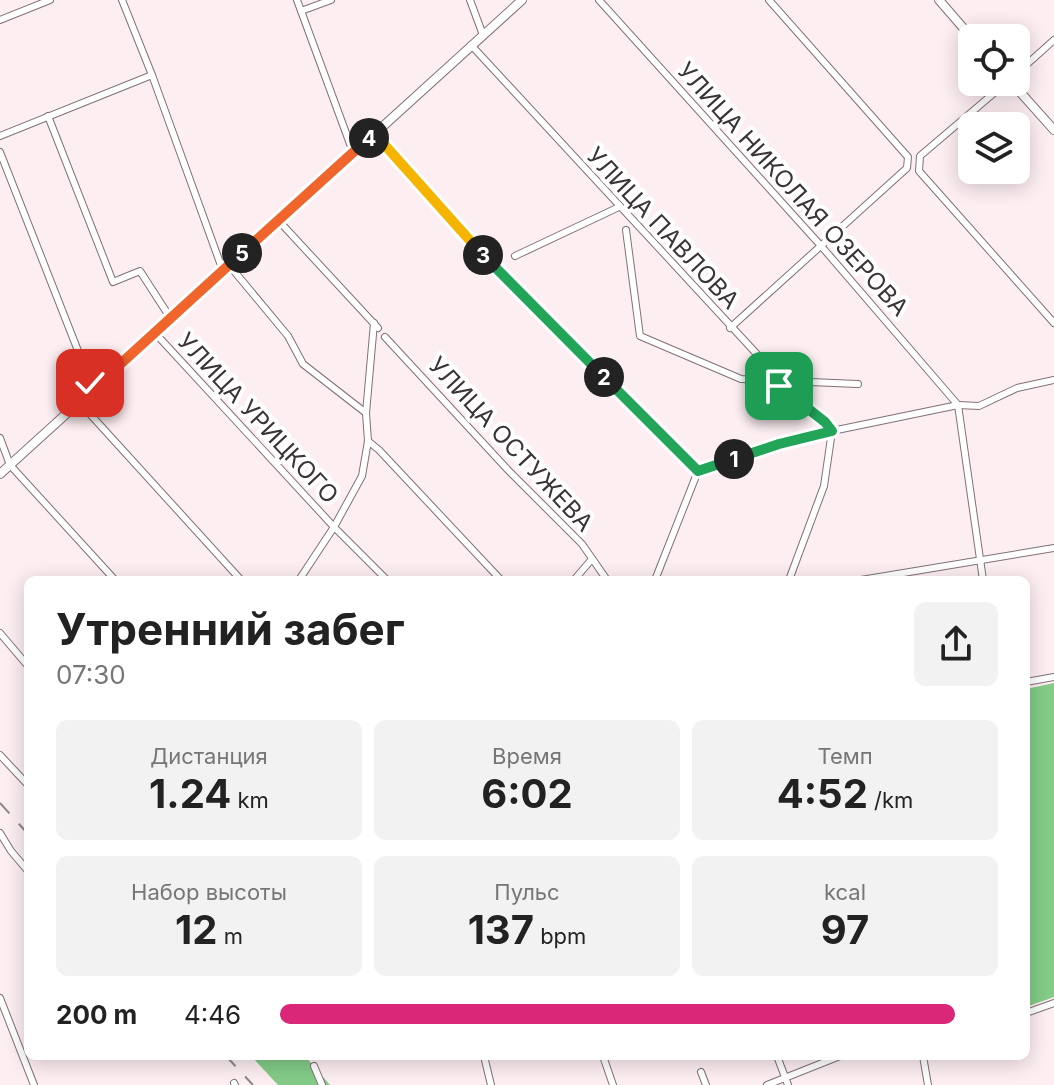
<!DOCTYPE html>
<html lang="ru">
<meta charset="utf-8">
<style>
body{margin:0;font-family:Inter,sans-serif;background:#f2f2f2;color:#222;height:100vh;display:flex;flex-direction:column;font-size:30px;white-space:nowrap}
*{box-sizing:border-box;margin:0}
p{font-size:26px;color:#767676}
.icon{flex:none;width:44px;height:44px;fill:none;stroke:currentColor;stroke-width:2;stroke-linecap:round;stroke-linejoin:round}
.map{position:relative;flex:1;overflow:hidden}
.details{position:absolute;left:24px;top:576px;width:1006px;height:484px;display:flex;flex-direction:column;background:#fff;border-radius:12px;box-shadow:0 4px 20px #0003}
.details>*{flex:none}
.buttons{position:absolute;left:958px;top:24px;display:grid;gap:16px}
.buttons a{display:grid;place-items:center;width:72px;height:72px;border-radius:12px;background:#fff;box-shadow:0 4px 20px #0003;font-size:40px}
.pin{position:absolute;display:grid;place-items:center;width:68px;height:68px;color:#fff;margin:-34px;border-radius:16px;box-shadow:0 4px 12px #0006}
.km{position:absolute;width:40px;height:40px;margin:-20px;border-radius:50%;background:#222;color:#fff;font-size:22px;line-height:40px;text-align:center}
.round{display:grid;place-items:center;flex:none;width:84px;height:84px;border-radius:12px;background:#f2f2f2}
.summary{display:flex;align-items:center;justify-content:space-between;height:136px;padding:0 32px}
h1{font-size:44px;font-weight:700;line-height:60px}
.figures{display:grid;grid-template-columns:repeat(3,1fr);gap:12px;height:136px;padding:8px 32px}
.figures div{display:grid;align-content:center;border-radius:12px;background:#f2f2f2;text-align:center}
.figures b{font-size:40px;font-weight:700}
.figures small{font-size:22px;font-weight:400}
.figures p{font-size:22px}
ul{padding:0 32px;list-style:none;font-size:26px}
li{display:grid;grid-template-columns:128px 96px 1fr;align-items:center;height:60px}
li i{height:20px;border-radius:10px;background:#db2777}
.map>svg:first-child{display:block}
.forest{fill:#83cb87}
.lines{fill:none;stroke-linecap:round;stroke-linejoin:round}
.minor-casing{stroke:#817175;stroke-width:8}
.secondary-casing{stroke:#817175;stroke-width:10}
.minor{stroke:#fff;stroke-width:6}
.secondary{stroke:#fff;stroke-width:8}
.rail{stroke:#908688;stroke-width:2;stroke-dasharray:14 14;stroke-linecap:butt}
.split-1-casing{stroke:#fff;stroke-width:16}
.split-2-casing{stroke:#fff;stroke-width:16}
.split-3-casing{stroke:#fff;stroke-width:16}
.split-4-casing{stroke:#fff;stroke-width:16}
.split-5-casing{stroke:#fff;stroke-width:16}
.split-6-casing{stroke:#fff;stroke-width:16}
.split-7-casing{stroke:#fff;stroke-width:16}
.split-1{stroke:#22a559;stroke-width:10}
.split-2{stroke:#22a559;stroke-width:10}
.split-3{stroke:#22a559;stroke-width:10}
.split-4{stroke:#f5b400;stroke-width:10}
.split-5{stroke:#f0652b;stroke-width:10}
.split-6{stroke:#f0652b;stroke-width:10}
.split-7{stroke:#f5b400;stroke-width:10}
.labels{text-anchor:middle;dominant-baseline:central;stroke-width:8;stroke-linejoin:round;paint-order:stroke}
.street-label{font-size:24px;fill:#3b3435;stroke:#fff}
</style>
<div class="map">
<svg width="1054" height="1085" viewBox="0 0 1054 1085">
<rect width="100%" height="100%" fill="#fdeef2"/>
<!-- forest -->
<g class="forest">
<polygon points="1054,683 1054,997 1026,1007 1026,689"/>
<polygon points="251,1056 305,1056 330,1085 278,1085"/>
</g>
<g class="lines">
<!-- minor casing -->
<g class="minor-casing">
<g id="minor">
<polyline points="122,0 152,75 223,271"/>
<polyline points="297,0 353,152"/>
<polyline points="470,0 483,35"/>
<polyline points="599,0 822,247 958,405 983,580"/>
<polyline points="301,11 331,0"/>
<polyline points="0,20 50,0"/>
<polyline points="471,45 767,365 779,386 825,422 832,431"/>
<polyline points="1016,74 1054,40"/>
<polyline points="1007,82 920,156 919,171 1054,323"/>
<polyline points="48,116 113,282 140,271 171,319"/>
<polyline points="374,133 493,267 698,471"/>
<polyline points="0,136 152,75"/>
<polyline points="0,152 93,389"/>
<polyline points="278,220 378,328"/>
<polyline points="626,230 640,336 741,379 858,384"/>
<polyline points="515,256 619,207"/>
<polyline points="229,265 288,336 303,364 366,413"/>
<polyline points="730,328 907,168 908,157 769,0"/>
<polyline points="155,333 334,527 387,580"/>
<polyline points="385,337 508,470 582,544 607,580"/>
<polyline points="79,402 241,580"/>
<polyline points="0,438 10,465 115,580"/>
<polyline points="368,441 379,450 501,580"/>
<polyline points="698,471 779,444 832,431 958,405 979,406 1017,388 1054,380"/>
<polyline points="299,580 334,527 362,476 368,441 366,413 374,323"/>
<polyline points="574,580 592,559"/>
<polyline points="655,580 698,471"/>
<polyline points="789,580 824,486 832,431"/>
<polyline points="861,580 1054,548"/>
<polyline points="0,633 28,666"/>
<polyline points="1026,682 1054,677"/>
<polyline points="0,755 28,785"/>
<polyline points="0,833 11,851 28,871"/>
<polyline points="0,998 34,1085"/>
<polyline points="1026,1013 1054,1003"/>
<polyline points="484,1056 491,1085"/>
<polyline points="603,1056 613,1085"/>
<polyline points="777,1056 788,1085"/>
<polyline points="923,1056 928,1085"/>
<polyline points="314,1066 322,1085"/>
<polyline points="701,1072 706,1085"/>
<polyline points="234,1083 235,1085"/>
<polyline points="767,1085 840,1056"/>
</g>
</g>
<!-- secondary casing -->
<g class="secondary-casing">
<g id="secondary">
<polyline points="939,0 972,38"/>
<polyline points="1011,82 1054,130"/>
<polyline points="0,474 522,0"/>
</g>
</g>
<!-- minor -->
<use href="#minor" class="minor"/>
<!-- secondary -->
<use href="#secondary" class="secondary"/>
<!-- rail -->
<g class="rail">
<polyline points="0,803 28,834"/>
<polyline points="226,1056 253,1085"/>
</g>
</g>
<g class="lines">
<!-- split-1 casing -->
<g class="split-1-casing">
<polyline id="split-1" points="734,459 779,444 832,431 825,422 779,386"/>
</g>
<!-- split-2 casing -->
<g class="split-2-casing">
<polyline id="split-2" points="604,377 698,471 734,459"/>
</g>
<!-- split-3 casing -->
<g class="split-3-casing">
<polyline id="split-3" points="483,255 604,377"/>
</g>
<!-- split-4 casing -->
<g class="split-4-casing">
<polyline id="split-4" points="369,138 374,133 483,255"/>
</g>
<!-- split-5 casing -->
<g class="split-5-casing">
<polyline id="split-5" points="242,253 369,138"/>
</g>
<!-- split-6 casing -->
<g class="split-6-casing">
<polyline id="split-6" points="116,368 242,253"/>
</g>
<!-- split-7 casing -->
<g class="split-7-casing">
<polyline id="split-7" points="90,383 93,389 116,368"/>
</g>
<!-- split-1 -->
<use href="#split-1" class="split-1"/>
<!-- split-2 -->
<use href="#split-2" class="split-2"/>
<!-- split-3 -->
<use href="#split-3" class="split-3"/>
<!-- split-4 -->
<use href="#split-4" class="split-4"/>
<!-- split-5 -->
<use href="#split-5" class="split-5"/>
<!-- split-6 -->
<use href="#split-6" class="split-6"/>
<!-- split-7 -->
<use href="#split-7" class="split-7"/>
</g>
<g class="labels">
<!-- street labels -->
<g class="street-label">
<text transform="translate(793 189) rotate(48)">УЛИЦА НИКОЛАЯ ОЗЕРОВА</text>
<text transform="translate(663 228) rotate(47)">УЛИЦА ПАВЛОВА</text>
<text transform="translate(258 418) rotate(47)">УЛИЦА УРИЦКОГО</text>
<text transform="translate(511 444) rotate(47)">УЛИЦА ОСТУЖЕВА</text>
</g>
</g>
</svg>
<div class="buttons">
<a><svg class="icon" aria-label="locate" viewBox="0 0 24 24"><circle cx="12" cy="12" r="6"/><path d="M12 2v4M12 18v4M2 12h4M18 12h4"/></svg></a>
<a><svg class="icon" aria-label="layers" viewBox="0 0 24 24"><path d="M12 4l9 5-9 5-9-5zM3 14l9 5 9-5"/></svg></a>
</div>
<div class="pin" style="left:779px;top:386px;background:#1e9e55"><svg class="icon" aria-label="arrive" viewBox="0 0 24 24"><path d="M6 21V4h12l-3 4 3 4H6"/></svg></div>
<div class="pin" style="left:90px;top:383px;background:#d93025"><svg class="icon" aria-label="check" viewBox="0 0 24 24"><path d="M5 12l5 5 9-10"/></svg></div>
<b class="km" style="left:734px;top:459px">1</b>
<b class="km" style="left:604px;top:377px">2</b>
<b class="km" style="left:483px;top:255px">3</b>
<b class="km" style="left:369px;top:138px">4</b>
<b class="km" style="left:242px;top:253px">5</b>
<section class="details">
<div class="summary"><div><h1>Утренний забег</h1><p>07:30</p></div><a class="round"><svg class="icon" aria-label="share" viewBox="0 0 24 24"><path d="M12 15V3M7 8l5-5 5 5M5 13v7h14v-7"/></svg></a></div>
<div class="figures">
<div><p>Дистанция</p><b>1.24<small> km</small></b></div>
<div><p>Время</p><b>6:02</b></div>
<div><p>Темп</p><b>4:52<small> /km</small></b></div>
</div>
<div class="figures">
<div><p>Набор высоты</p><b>12<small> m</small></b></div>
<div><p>Пульс</p><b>137<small> bpm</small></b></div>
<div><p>kcal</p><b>97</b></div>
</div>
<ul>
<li><b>200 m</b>4:46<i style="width:94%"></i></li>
</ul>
</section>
</div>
